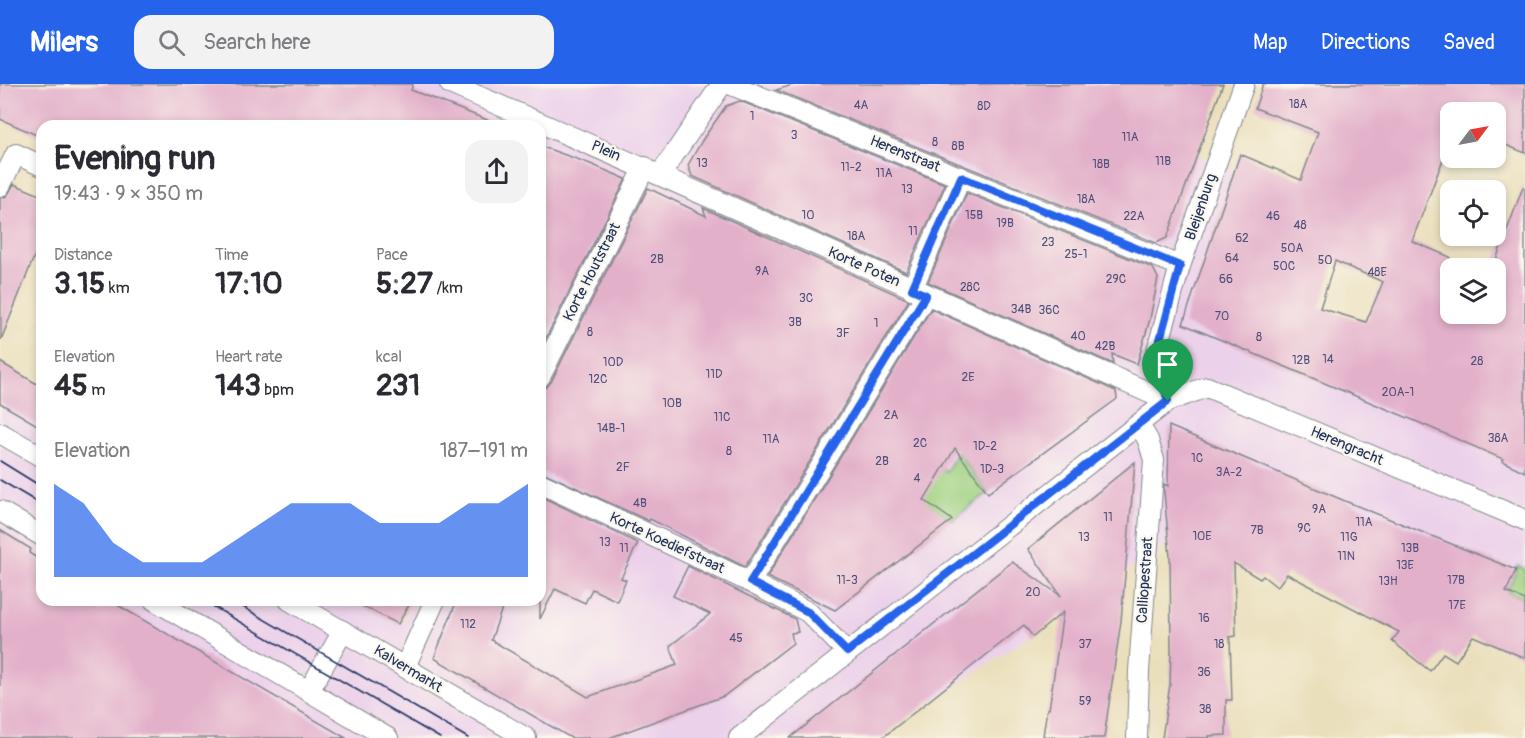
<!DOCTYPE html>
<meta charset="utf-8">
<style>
body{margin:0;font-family:Pangolin,sans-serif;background:#f2f2f3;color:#2b2b33;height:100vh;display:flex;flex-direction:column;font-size:22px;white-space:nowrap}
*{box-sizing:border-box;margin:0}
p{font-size:20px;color:#7c7c81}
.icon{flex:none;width:33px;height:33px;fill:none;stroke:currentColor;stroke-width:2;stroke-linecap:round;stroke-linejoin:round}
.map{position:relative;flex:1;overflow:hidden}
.details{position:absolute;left:36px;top:36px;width:510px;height:486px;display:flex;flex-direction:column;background:#fff;border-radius:18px;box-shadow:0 3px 9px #0003}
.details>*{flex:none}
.needle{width:39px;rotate:58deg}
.tools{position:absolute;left:1440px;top:18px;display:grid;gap:12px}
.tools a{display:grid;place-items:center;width:66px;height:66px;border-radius:12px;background:#fff;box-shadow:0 3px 9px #0003;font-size:30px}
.pin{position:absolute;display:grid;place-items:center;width:51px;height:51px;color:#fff;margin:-62px -26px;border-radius:50% 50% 50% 0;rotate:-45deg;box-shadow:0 0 6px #0007}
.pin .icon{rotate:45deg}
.round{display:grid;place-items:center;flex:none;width:63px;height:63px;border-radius:18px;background:#f2f2f3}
.overview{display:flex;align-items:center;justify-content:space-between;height:102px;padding:0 18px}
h1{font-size:33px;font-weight:700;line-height:45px}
.stats{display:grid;grid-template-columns:repeat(3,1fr);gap:9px;height:102px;padding:6px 18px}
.stats div{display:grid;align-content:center}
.stats b{font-size:30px;font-weight:700}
.stats small{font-size:16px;font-weight:400}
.stats p{font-size:16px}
.chart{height:168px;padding:12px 18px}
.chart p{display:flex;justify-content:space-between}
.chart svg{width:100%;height:108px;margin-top:6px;fill:#2563eb;opacity:.7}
header{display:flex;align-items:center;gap:36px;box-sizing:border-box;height:84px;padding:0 30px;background:#2563eb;color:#fff}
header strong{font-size:28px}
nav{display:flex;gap:33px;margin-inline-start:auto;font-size:21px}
.search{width:420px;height:54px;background:#f2f2f3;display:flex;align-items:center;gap:15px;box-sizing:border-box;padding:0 21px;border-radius:18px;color:#7c7c81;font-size:22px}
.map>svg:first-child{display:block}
.built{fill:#ecd1ea}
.green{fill:#9ed180;stroke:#5c806f;stroke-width:1.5}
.building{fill:#e3b0ca;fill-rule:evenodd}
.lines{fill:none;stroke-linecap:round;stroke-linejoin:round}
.street-casing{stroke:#82878c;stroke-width:22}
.street{stroke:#fff;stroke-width:20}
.tram{stroke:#1b2f5e;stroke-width:1.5}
.route-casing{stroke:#fff;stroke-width:12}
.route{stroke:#2563eb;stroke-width:8}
.labels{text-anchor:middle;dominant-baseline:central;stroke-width:4.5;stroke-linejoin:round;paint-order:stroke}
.number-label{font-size:12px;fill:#4d4f79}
.street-label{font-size:15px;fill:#1b2f5e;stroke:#fbf7ec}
</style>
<header>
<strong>Milers</strong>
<div class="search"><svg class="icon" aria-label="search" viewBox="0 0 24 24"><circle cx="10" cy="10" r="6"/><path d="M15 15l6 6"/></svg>Search here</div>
<nav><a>Map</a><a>Directions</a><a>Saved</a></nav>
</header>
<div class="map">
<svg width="1525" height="654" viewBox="0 0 1525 654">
<rect width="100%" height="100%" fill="#fbf7ec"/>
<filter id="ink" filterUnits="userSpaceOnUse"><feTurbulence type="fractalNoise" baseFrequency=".0167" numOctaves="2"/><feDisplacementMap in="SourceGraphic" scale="12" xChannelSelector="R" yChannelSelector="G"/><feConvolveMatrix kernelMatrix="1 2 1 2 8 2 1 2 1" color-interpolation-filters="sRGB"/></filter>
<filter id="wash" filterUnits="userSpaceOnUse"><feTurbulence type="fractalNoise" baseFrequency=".008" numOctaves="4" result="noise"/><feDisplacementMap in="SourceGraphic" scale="24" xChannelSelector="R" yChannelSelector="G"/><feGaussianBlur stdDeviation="1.35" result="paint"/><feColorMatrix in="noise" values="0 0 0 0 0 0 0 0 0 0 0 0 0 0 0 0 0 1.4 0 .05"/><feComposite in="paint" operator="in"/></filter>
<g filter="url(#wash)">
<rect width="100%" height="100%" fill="#eadfbb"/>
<!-- built -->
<polygon class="built" points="413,0 1038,0 1198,72 1271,102 1228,208 1525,332 1525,523 1251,404 877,654 0,654 0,319 42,344 42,516 351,516 398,540 400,537 403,538 414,516 540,516 540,42 471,42 475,31 447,20 409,9"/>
<!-- green -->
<g class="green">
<polygon points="961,364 963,375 988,409 952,436 913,410 932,380 946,387"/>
<polygon points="1518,482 1525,485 1525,515 1507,508"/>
</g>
<g id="blocks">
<!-- building -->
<g class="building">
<polygon points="0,0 413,0 411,6 500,41 42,42 41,53 0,35"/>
<polygon points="796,0 1223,0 1167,154 1156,159 776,6"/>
<path d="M1263,0H1525V69L1496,57V28H1450V57L1412,157L1450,173V230H1496V176L1523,103L1525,104V388L1502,377L1503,375L1413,336L1183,240L1240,70L1301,96L1318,48L1255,24ZM1335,177L1383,198L1366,238L1320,224Z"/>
<polygon points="740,17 945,100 906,188 692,92 688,81 703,55 726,22"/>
<polygon points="540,62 588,79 626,95 540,266"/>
<polygon points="14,100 42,112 42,170 36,168 1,256 0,114 7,112"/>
<polygon points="648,104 706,132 703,124 909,216 745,483 650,435 649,437 540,387 540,305 546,303 551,298"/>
<polygon points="967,109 1153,184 1158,194 1150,235 1137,280 1112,270 1113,280 928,198"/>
<polygon points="931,225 1116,307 1117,315 988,409 955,364 924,416 952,436 835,526 767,493"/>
<polygon points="0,278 42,303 42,344 0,319"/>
<polygon points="1169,342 1345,417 1516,486 1506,508 1525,516 1525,574 1473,552 1456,577 1443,569 1430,587 1392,557 1399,548 1287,490 1277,503 1263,492 1260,495 1234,479 1236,552 1230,553 1232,616 1226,616 1226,651 1209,652 1209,654 1162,654 1170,600 1171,567 1170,473 1164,408 1164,400 1168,402"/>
<polygon points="1135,378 1121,537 1104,654 1059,654 1043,652 1047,625 1049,625 1063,528 1033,553 1024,541 882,654 790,654 1012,478 1061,512 1028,465"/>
<polygon points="540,412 638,459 621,494 626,496 617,517 592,505 585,519 555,505 540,535"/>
<polygon points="0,446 31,465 29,469 42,477 42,516 109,516 346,654 0,654"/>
<polygon points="688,482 795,535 798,548 791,549 793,559 724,612 609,654 571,654 434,574 457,516 505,516 491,556 588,613 677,581 670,562 710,530 673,512"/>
<polygon points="351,516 412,516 398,540"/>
</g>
</g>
</g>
<g filter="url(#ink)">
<use href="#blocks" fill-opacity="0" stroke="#82878c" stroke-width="1.5"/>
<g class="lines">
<!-- street casing -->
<g class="street-casing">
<g id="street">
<path d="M450,0C691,103 928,212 1168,317"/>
<polyline points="729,0 1180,182"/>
<polyline points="660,91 722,0"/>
<polyline points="0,102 16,70 42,82"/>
<polyline points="912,205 961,93"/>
<polyline points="540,293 645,83"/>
<polyline points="1168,317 1155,274 1180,182 1244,0"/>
<polyline points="0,349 42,373"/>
<polyline points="540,399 750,498 808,528 847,568"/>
<polyline points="0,427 42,452"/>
<polyline points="750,498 926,211"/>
<polyline points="154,516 388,654"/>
<polyline points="289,516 526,654"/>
<polyline points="405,583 435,516"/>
<polyline points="309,607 343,547"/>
<polyline points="739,654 1168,317 1207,303 1525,436"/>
<polyline points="1137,654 1139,587 1154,376 1148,356 1139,341"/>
</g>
</g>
<!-- street -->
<use href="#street" class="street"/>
<!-- tram -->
<g class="tram">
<polyline points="0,377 42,403"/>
<polyline points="0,396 42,421"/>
<polyline points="202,516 440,654"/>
<polyline points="231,516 468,654"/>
</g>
</g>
</g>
<g class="lines" filter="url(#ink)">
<!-- route casing -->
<g class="route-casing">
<polygon id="route" points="961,93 1180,182 1155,274 1168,317 847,568 808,528 750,498 926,211 912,205"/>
</g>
<!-- route -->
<use href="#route" class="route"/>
</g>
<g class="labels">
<!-- number labels -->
<g class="number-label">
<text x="1298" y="20">18A</text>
<text x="861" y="21">4A</text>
<text x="984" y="22">8D</text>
<text x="752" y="32">1</text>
<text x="794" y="51">3</text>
<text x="1130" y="53">11A</text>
<text x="935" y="58">8</text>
<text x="958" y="62">8B</text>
<text x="1163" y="77">11B</text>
<text x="702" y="79">13</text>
<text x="1101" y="80">18B</text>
<text x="851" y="83">11-2</text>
<text x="884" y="89">11A</text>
<text x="907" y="105">13</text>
<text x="1086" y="115">18A</text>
<text x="808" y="131">10</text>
<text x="974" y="131">15B</text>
<text x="1134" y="132">22A</text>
<text x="1273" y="132">46</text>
<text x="1005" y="139">19B</text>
<text x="1300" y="141">48</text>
<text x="913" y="147">11</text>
<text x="856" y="152">18A</text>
<text x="1242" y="154">62</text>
<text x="1048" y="158">23</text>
<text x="1292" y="164">50A</text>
<text x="1076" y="170">25-1</text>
<text x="1232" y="174">64</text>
<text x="657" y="175">2B</text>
<text x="1325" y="176">50</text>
<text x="1284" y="182">50C</text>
<text x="762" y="187">9A</text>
<text x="1377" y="188">48E</text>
<text x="1116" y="195">29C</text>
<text x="1226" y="195">66</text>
<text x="970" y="203">28C</text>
<text x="806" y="214">3C</text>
<text x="1021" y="225">34B</text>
<text x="1049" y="226">36C</text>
<text x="1222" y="232">70</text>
<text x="795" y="238">3B</text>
<text x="876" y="239">1</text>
<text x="590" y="248">8</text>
<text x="843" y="249">3F</text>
<text x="1078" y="252">40</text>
<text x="1259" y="253">8</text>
<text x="1105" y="262">42B</text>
<text x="1328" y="275">14</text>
<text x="1301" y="276">12B</text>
<text x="1477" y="277">28</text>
<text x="613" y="278">10D</text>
<text x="714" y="290">11D</text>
<text x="968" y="293">2E</text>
<text x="598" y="295">12C</text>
<text x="1398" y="308">20A-1</text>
<text x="672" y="319">10B</text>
<text x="891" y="331">2A</text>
<text x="722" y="333">11C</text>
<text x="611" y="344">14B-1</text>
<text x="1498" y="354">38A</text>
<text x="771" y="355">11A</text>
<text x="920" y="359">2C</text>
<text x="985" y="362">1D-2</text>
<text x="729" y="367">8</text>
<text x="1197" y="374">1C</text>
<text x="882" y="377">2B</text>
<text x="623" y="383">2F</text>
<text x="992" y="385">1D-3</text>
<text x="1229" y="388">3A-2</text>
<text x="917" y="394">4</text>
<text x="640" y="419">4B</text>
<text x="1319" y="425">9A</text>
<text x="1108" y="433">11</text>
<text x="1364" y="438">11A</text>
<text x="1304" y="444">9C</text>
<text x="1257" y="446">7B</text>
<text x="1202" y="452">10E</text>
<text x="1084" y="453">13</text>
<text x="1349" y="453">11G</text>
<text x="605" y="458">13</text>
<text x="624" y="464">11</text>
<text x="1410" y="464">13B</text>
<text x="1346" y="472">11N</text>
<text x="1405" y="481">13E</text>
<text x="847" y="496">11-3</text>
<text x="1456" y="496">17B</text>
<text x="1388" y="497">13H</text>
<text x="1033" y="508">20</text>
<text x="1457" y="521">17E</text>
<text x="1204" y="534">16</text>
<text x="468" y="540">112</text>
<text x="736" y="554">45</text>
<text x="1085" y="560">37</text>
<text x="1219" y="560">18</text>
<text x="1204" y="588">36</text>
<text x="1085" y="617">59</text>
<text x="1205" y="625">38</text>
</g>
<!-- street labels -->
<g class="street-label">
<text transform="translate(606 67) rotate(23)">Plein</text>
<text transform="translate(905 70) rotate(22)">Herenstraat</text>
<text transform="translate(1201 123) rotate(-71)">Bleijenburg</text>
<text transform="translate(864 183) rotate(24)">Korte Poten</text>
<text transform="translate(592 188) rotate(-63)">Korte Houtstraat</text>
<text transform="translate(1347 362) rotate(23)">Herengracht</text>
<text transform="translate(667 459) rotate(25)">Korte Koediefstraat</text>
<text transform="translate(1145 496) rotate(-86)">Calliopestraat</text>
<text transform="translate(408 585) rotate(31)">Kalvermarkt</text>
</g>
</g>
</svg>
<div class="tools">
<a><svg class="needle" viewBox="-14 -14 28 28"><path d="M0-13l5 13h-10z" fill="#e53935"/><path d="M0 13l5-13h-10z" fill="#7c7c81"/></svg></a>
<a><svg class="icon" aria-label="locate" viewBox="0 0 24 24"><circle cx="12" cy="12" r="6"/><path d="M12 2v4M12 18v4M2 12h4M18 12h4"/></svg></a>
<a><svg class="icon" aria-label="layers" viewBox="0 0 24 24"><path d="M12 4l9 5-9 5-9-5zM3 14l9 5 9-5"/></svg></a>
</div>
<div class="pin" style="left:1168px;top:317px;background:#1e9e55"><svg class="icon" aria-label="arrive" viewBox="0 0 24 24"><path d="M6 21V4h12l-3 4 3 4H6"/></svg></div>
<section class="details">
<div class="overview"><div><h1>Evening run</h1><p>19:43 · 9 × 350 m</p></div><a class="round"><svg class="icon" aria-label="share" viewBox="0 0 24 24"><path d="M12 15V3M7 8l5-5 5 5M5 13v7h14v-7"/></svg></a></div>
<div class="stats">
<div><p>Distance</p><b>3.15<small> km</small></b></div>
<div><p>Time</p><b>17:10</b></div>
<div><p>Pace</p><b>5:27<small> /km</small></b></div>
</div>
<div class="stats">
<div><p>Elevation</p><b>45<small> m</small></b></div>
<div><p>Heart rate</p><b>143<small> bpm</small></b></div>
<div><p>kcal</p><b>231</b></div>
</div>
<div class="chart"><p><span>Elevation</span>187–191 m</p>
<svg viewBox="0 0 160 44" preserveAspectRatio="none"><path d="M0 44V6L10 14L20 30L30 38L40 38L50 38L60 30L70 22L80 14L90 14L100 14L110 22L120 22L130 22L140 14L150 14L160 6V44z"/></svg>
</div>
</section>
</div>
